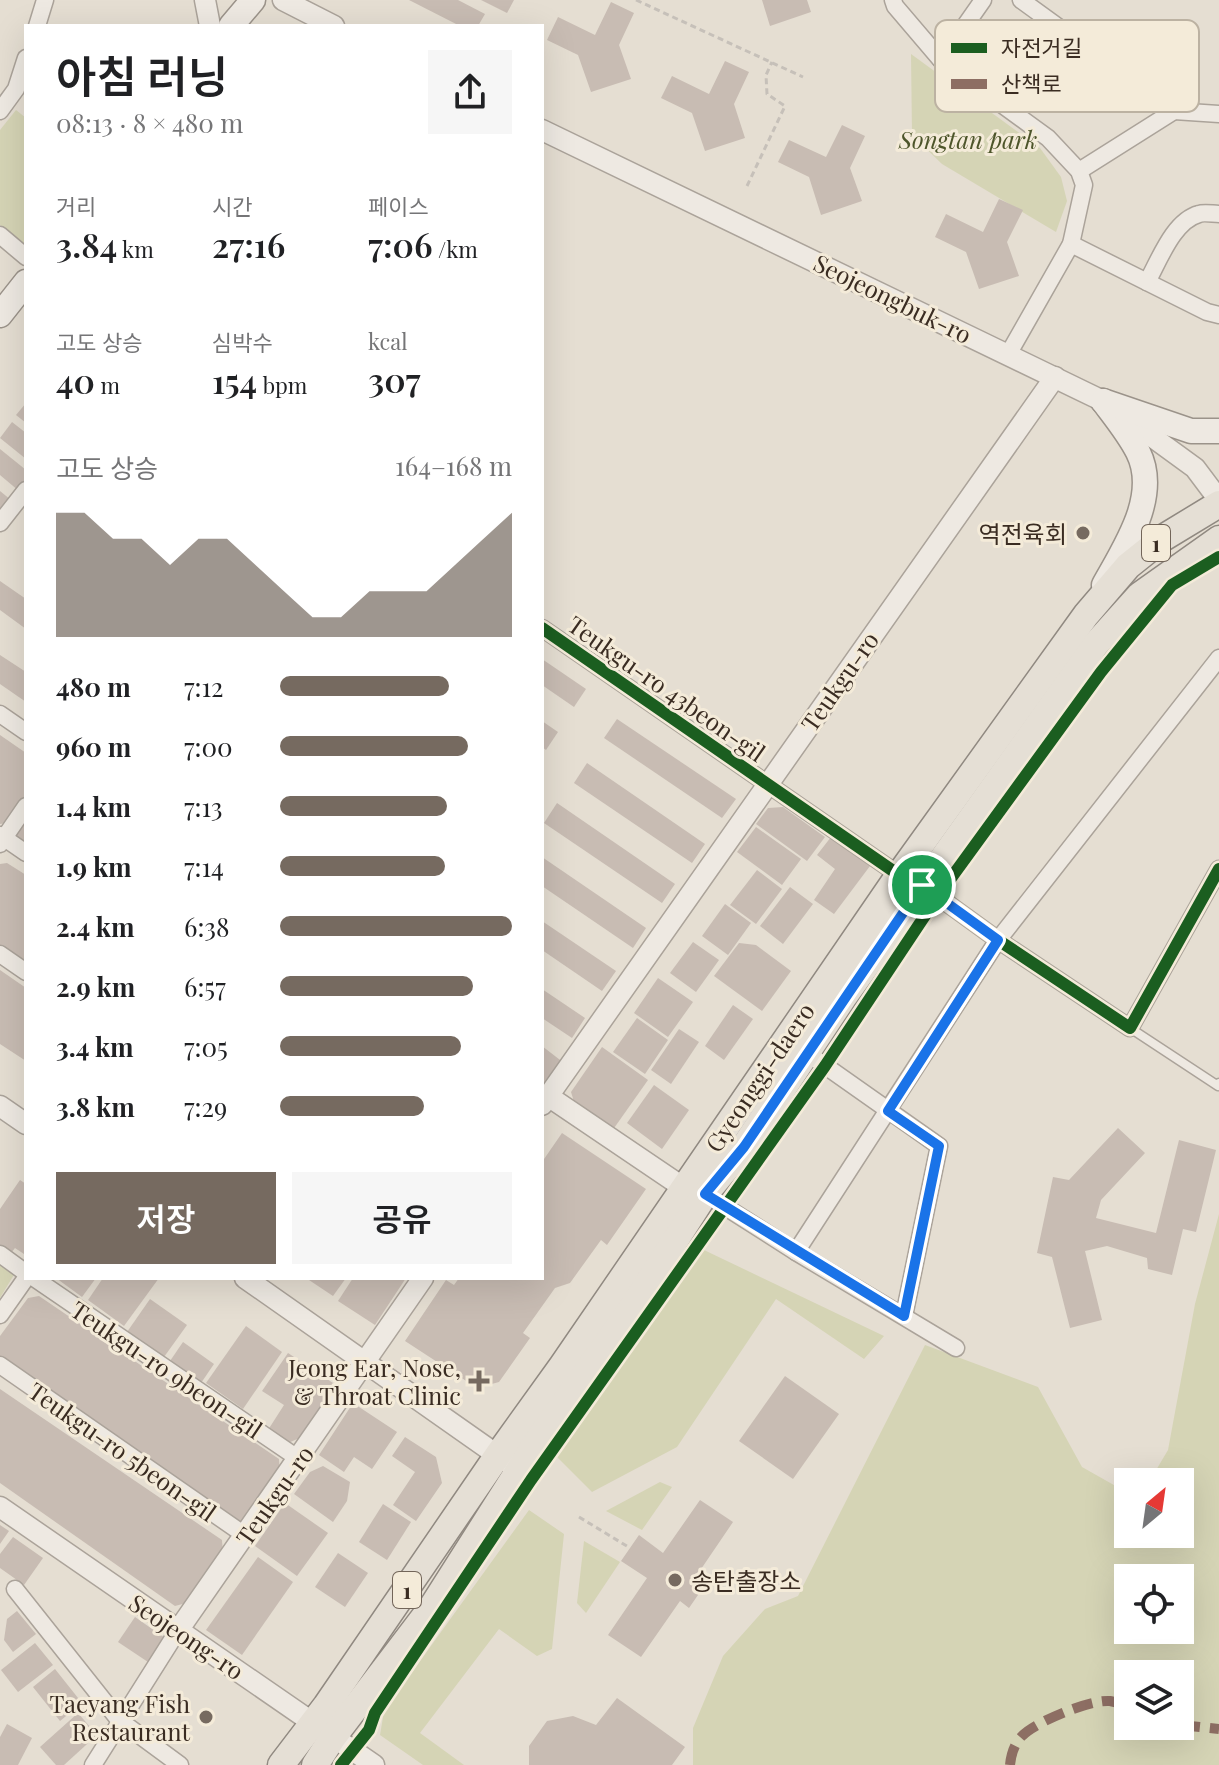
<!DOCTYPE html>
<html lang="ko">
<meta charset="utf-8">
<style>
body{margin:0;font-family:"Playfair Display","Noto Sans KR",serif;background:#f6f6f6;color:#202124;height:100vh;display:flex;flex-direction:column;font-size:30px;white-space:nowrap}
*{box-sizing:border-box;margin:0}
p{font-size:26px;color:#757577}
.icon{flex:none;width:44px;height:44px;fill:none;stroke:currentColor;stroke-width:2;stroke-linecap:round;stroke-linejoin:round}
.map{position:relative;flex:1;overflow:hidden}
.panel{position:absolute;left:24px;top:24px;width:520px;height:1256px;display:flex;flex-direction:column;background:#fff;border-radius:0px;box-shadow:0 8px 32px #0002}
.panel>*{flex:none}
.needle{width:52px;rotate:29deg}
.fabs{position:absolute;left:1114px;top:1468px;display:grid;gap:16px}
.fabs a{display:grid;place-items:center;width:80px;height:80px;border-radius:0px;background:#fff;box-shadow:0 8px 32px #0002;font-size:40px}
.pin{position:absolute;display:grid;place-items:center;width:68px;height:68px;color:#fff;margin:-34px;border:4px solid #fff;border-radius:50%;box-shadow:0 2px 8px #0007}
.round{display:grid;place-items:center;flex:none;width:84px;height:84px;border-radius:0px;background:#f6f6f6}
.overview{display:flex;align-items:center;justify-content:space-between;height:136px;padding:0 32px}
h1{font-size:44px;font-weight:600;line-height:60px}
.metrics{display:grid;grid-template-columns:repeat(3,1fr);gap:12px;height:136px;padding:8px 32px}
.metrics div{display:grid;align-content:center}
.metrics b{font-size:34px;font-weight:600}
.metrics small{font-size:22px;font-weight:400}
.metrics p{font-size:22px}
.chart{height:224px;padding:16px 32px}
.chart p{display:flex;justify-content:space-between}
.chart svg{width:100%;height:144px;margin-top:8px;fill:#766a60;opacity:.7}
.action{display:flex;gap:16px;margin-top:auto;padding:16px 32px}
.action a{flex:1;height:92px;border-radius:0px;background:#766a60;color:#fff;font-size:32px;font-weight:600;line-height:92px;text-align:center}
.action a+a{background:#f6f6f6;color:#202124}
ul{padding:0 32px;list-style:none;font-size:26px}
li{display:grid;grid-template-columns:128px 96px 1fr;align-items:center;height:60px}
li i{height:20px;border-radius:10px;background:#766a60}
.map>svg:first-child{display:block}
.green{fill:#d5d4b5;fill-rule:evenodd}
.building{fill:#c8bcb3}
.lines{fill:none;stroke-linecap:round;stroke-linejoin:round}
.service-casing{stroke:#aba39a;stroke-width:11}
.minor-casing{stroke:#aba39a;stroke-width:19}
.tertiary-casing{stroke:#aba39a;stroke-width:23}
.secondary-casing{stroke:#9b938a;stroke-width:27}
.primary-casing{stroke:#908981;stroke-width:29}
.path{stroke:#c6c0b9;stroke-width:3;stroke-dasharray:6 4;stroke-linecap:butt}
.service{stroke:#eee9e2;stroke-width:8}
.minor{stroke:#eee9e2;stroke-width:16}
.tertiary{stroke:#eee9e2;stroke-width:20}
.secondary{stroke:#eee9e2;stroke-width:24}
.primary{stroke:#e5dfd5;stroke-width:26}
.quiet{stroke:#8d6e63;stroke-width:10;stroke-dasharray:20 10;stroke-linecap:butt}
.cycleway-casing{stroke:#f4ebd9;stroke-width:17}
.cycleway{stroke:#1b5e20;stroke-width:12}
.route-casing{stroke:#fff;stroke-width:16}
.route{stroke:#1a73e8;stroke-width:10}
.poi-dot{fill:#766a60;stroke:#f4ebd9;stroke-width:3}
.labels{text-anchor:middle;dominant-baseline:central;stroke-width:6;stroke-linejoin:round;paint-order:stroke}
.shield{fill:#f4ebd9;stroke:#726559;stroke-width:2}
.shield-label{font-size:22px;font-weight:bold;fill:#3a2c22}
.park-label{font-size:24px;font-style:italic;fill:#4d552a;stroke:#f4ebd9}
.street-label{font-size:24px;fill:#3a2c22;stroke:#f4ebd9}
.poi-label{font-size:24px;fill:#3a2c22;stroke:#f4ebd9;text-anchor:end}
.key{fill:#f4ebd9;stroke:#bcb2a2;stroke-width:2}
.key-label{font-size:22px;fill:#3a2c22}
</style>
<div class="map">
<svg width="1219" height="1765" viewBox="0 0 1219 1765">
<rect width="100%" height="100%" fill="#e5ded2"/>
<!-- green -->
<g class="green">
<polygon points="911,54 1040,148 1061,177 1067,201 1056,232 942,164 912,135"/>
<polygon points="16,110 26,118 25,245 0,225 0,130"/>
<path d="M1219,1214V1765H693V1728L723,1656L765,1609L798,1596L925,1345L1038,1387L1082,1467L1128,1493V1534H1180V1482H1149L1168,1450L1195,1304ZM1180,1578V1630H1128V1578ZM1180,1674V1726H1128V1674Z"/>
<polygon points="704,1250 884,1336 864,1359 776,1299 677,1447 592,1492 557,1457"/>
<polygon points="0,1262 15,1273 0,1298"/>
<polygon points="660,1482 672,1487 642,1530 606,1511"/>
<polygon points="529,1510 564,1534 552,1649 537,1656 499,1629 420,1733 464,1765 423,1765 380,1735 384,1711"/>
<polygon points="584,1541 620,1562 586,1613 577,1603"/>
</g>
<!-- building -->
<g class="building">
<polygon points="409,0 458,0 485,14 478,26 460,26"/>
<polygon points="481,0 514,0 507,13"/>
<polygon points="762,0 807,0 811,12 770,26"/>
<polygon points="611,2 634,13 619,45 631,79 591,92 578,55 547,40 558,17 595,35"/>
<polygon points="725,61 749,72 734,104 745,138 705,151 692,113 661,98 672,76 709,94"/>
<polygon points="842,125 865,136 850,168 862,201 821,215 809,177 778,162 789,140 826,157"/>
<polygon points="999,199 1023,210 1007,242 1019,276 979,289 966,252 935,237 946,214 983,232"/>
<polygon points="26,403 26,423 16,415"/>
<polygon points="12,422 26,433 26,459 0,438"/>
<polygon points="0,449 26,470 26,482 19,491 0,475"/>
<polygon points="0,491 11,500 0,514"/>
<polygon points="0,581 26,599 26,629 0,610"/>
<polygon points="0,655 26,672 26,702 0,684"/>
<polygon points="542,659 586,689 574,707 542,685"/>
<polygon points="617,719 736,799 722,818 604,738"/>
<polygon points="542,721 558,732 546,750 542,747"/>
<polygon points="0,735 26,753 26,794 6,823 0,824"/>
<polygon points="587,763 705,844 692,863 574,783"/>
<polygon points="557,803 675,884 662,903 544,823"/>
<polygon points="783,807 825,837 807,861 756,824 768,808"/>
<polygon points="26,818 26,853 15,845 15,833"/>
<polygon points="756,827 801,859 782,885 737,852"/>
<polygon points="831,837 870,866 834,914 814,900 835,869 817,855"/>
<polygon points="542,857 646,928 633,948 542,886"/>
<polygon points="7,863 26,875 26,969 0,951 0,864"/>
<polygon points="757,870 782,889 756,924 730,905"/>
<polygon points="790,887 813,904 783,944 760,926"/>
<polygon points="725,904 751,923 728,955 702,936"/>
<polygon points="542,921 616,971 602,991 542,950"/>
<polygon points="693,942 719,960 696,992 670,973"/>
<polygon points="739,943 756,945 791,971 762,1011 714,976"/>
<polygon points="0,970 26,988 26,1061 0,1044"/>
<polygon points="658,978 693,1002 668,1037 634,1013"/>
<polygon points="542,989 585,1018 572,1038 542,1018"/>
<polygon points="733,1005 753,1019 724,1060 705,1046"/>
<polygon points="637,1018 668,1040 645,1074 613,1052"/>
<polygon points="679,1029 699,1042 671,1084 651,1070"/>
<polygon points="542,1046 564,1063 546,1086 542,1083"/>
<polygon points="602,1047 648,1080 612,1131 575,1105 571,1092"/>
<polygon points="654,1085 689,1110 662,1149 627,1123"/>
<polygon points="1118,1128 1145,1153 1101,1200 1096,1218 1156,1233 1179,1140 1216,1150 1196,1232 1183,1229 1172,1275 1148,1269 1147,1258 1107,1246 1085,1251 1102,1320 1070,1328 1052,1257 1037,1253 1053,1177 1069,1180"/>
<polygon points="562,1133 646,1189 607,1245 601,1240 570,1283 555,1288 523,1333 530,1338 499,1382 477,1388 405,1341 446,1280 454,1285 459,1278 542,1278 542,1162"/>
<polygon points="20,1180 26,1184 24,1254 15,1248 11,1253 0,1246 0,1209"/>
<polygon points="56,1278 96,1278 82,1297"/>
<polygon points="103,1278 159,1278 124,1326 88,1300"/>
<polygon points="306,1278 346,1278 333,1296"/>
<polygon points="353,1278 406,1278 375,1325 338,1301"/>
<polygon points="39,1296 279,1459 280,1474 247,1521 232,1525 0,1362 0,1336 28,1298"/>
<polygon points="150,1299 187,1325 164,1357 127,1332"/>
<polygon points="246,1326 282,1352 243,1409 206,1383"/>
<polygon points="183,1342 214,1364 201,1383 170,1361"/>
<polygon points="288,1353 336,1385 302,1437 288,1443 268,1430 284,1405 262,1391"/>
<polygon points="785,1376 839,1414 793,1479 739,1441"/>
<polygon points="0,1389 222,1540 223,1554 190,1602 175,1606 0,1483"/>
<polygon points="353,1403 397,1432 372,1469 354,1457 344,1472 319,1455"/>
<polygon points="405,1437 436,1457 442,1483 416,1521 393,1505 415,1472 392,1456"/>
<polygon points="323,1466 350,1482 347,1501 333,1522 294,1494 310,1472"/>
<polygon points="700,1500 733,1522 697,1575 707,1582 689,1608 680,1601 641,1657 608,1635 647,1578 621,1561 639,1535 663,1553"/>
<polygon points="285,1503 328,1533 297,1576 255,1546"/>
<polygon points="383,1504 411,1522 387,1560 359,1542"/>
<polygon points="0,1525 9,1531 0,1544"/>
<polygon points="13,1537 43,1558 24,1585 0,1568 0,1554"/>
<polygon points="338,1553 368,1573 345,1607 315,1587"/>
<polygon points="258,1557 293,1582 242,1655 206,1630"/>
<polygon points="17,1611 36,1634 13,1652 4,1640 7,1619"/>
<polygon points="135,1617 165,1638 148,1662 118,1642"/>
<polygon points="35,1643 53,1665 18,1692 1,1670"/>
<polygon points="55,1669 82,1703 60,1721 33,1687"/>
<polygon points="617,1698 685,1747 672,1765 529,1765 529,1746 547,1721 573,1716 596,1725"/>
<polygon points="78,1713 97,1735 64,1765 56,1765 40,1747"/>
<polygon points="7,1724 32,1738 18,1765 0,1765 0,1737"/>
</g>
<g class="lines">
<!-- service casing -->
<g class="service-casing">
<polyline id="service" points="1130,1028 1218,1086 1219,1083"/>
</g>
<!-- minor casing -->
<g class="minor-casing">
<g id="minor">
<polyline points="893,0 895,6 941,60 1048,138 1079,171 1084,185 1071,244 1009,353"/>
<polyline points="1021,0 1174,111 1079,171"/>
<polyline points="37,26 45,0"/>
<polyline points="941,60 983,0"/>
<polyline points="0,111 16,89 26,58"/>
<polyline points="1174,111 1219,114"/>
<path d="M1219,214C1213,214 1204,212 1199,214C1173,221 1159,261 1147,282L1207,312L1219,315"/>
<polyline points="0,235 26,257"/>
<polyline points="1071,244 1147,282"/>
<polyline points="0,523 26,490"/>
<polyline points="542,628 899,875 922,885 998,940 1130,1028 1219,869"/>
<polyline points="0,714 26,732"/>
<polyline points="0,835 26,853"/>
<polyline points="0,844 26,806"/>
<polyline points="0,954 26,972"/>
<polyline points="807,1053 939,1146 904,1316"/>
<polyline points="705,1194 796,1252 998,940 1219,658"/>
<polyline points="796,1252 956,1348"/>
<polyline points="0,1254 26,1273"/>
<polyline points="34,1278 299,1459"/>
<polyline points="0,1315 26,1278"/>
<polyline points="0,1365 246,1536"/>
<polyline points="15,1589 119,1720 180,1765"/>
<polyline points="93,1765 177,1632"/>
</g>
</g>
<!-- tertiary casing -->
<g class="tertiary-casing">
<g id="tertiary">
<polyline points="205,0 210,26"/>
<polyline points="283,0 334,26"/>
<polyline points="542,130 1103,401 1195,468 1219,500"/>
<polyline points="548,1096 684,1188"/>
<polyline points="542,1105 1055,377"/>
<polyline points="0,1106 26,1124"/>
<polyline points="245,1278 507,1462"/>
<polyline points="0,1507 374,1765"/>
<polyline points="177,1632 423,1278"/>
</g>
</g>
<!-- secondary casing -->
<g class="secondary-casing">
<g id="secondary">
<polyline points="231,26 253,0"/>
<polyline points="0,315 26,282"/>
<path d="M1103,401C1115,417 1129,434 1138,452C1160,496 1125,547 1104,585"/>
<polyline points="1103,401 1191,431 1219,431"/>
</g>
</g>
<!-- primary casing -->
<g class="primary-casing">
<g id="primary">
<polyline points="281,1765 326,1706 498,1455 562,1366 899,875 1086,615 1128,566 1163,538 1219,504"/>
<polyline points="315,1765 333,1737 432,1607 540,1437 629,1312 705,1194 744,1147 843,998 1096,644 1140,595 1219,539"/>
</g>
</g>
<!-- path -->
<g class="path">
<polyline points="636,0 803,77"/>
<polyline points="747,186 785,106 767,94 766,75 772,62"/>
<polyline points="579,1517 630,1548"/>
</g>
<!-- service -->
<use href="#service" class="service"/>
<!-- minor -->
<use href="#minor" class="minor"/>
<!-- tertiary -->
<use href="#tertiary" class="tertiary"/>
<!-- secondary -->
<use href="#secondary" class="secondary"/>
<!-- primary -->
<use href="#primary" class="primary"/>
<!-- quiet -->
<g class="quiet">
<polyline points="1180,1725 1219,1729"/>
<path d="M1010,1765C1011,1755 1014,1744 1022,1736C1035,1722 1091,1699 1110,1701C1116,1702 1122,1705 1128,1707"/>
</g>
<!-- cycleway casing -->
<g class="cycleway-casing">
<g id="cycleway">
<polyline points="542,628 899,875 922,885 998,940 1130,1028 1219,869"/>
<polyline points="341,1765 369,1730 375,1713 531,1480 825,1066 938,896 1101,672 1172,585 1219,557"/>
</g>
</g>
<!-- cycleway -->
<use href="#cycleway" class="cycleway"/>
</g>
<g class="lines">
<!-- route casing -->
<g class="route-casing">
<polygon id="route" points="922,885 998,940 888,1111 939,1146 904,1316 705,1194 744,1147"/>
</g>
<!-- route -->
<use href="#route" class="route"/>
</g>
<!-- markers -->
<g class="poi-dot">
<circle cx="1083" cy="533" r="8"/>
<path d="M475 1369h8v8h8v8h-8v8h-8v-8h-8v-8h8z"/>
<circle cx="675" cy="1580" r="8"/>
<circle cx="206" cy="1717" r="8"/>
</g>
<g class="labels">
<!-- shield labels -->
<g class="shield">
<rect x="1142" y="525" width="28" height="36" rx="6"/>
<rect x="393" y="1572" width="28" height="36" rx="6"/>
</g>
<g class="shield-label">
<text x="1156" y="543">1</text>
<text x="407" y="1590">1</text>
</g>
<!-- park labels -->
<g class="park-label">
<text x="968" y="139">Songtan park</text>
</g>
<!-- street labels -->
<g class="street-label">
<text transform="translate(893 298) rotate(26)">Seojeongbuk-ro</text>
<text transform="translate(839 681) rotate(-55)">Teukgu-ro</text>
<text transform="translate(667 688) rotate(35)">Teukgu-ro 43beon-gil</text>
<text transform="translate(759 1077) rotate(-56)">Gyeonggi-daero</text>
<text transform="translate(167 1369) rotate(34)">Teukgu-ro 9beon-gil</text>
<text transform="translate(123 1451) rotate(35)">Teukgu-ro 5beon-gil</text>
<text transform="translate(274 1495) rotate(-55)">Teukgu-ro</text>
<text transform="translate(187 1636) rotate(34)">Seojeong-ro</text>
</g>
<!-- poi labels -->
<g class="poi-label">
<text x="1067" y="533">역전육회</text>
<text x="461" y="1367">Jeong Ear, Nose,<tspan x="461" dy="28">&amp; Throat Clinic</tspan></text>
<text x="691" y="1580" text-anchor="start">송탄출장소</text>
<text x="190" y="1703">Taeyang Fish<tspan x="190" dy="28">Restaurant</tspan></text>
</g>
</g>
<!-- legend -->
<rect x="935" y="20" width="264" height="92" rx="12" class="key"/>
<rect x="951" y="43" width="36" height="10" fill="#1b5e20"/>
<rect x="951" y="79" width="36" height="10" fill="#8d6e63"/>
<g class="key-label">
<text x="1001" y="56">자전거길</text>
<text x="1001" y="92">산책로</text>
</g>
</svg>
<div class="fabs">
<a><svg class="needle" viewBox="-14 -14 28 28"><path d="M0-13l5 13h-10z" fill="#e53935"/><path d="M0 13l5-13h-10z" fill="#757577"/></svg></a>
<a><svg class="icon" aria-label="locate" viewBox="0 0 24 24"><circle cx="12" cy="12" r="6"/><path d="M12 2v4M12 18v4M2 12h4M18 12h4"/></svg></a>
<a><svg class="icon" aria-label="layers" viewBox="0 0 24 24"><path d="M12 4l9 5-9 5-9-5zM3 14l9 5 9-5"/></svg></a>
</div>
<div class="pin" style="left:922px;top:885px;background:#1e9e55"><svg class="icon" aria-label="arrive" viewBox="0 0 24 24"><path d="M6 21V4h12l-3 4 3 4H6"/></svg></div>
<section class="panel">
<div class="overview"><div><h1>아침 러닝</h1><p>08:13 · 8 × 480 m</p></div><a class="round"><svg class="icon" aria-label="share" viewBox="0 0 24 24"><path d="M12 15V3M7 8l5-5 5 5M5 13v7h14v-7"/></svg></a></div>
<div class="metrics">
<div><p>거리</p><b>3.84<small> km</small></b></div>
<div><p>시간</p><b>27:16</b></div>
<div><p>페이스</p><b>7:06<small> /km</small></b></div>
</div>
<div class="metrics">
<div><p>고도 상승</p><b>40<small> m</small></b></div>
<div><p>심박수</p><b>154<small> bpm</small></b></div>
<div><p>kcal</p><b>307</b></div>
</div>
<div class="chart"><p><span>고도 상승</span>164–168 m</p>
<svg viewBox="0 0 160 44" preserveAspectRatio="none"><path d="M0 44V6L10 6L20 14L30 14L40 22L50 14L60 14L70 22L80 30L90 38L100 38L110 30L120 30L130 30L140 22L150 14L160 6V44z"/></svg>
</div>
<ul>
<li><b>480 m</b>7:12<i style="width:73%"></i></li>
<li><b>960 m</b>7:00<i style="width:81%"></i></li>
<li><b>1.4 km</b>7:13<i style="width:72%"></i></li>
<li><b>1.9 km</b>7:14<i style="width:71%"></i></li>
<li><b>2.4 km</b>6:38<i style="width:100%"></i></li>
<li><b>2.9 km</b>6:57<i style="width:83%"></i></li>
<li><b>3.4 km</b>7:05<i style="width:78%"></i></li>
<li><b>3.8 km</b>7:29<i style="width:62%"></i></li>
</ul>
<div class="action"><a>저장</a><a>공유</a></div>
</section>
</div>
